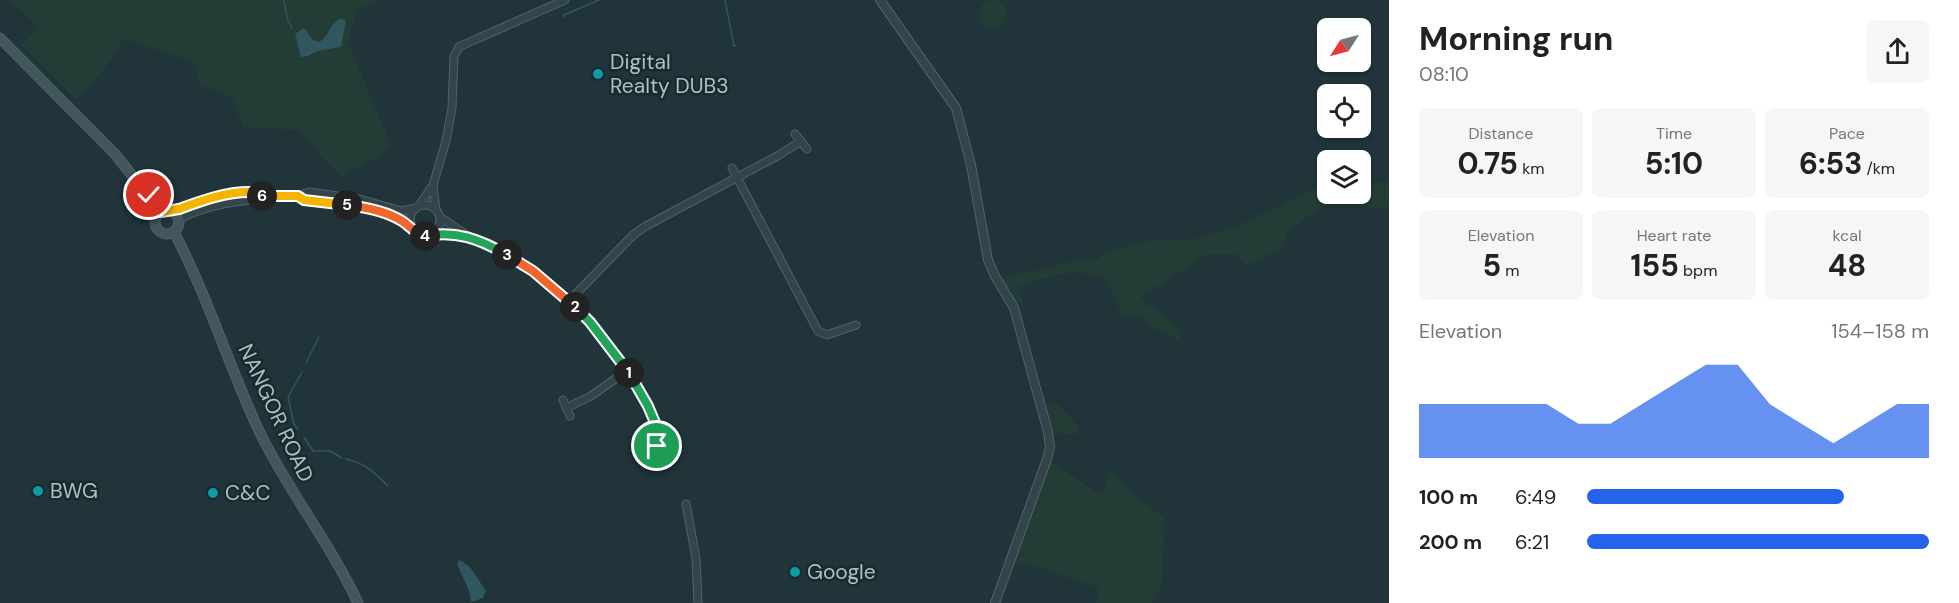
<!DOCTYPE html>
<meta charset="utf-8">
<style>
body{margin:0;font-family:"DM Sans",sans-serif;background:#f6f6f6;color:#222;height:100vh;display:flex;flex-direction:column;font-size:22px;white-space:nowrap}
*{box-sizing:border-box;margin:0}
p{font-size:20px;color:#767676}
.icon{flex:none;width:33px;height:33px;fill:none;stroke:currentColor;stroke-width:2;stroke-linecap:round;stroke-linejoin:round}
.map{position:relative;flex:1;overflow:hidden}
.details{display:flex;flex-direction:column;background:#fff;width:570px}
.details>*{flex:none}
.needle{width:39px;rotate:234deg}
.tools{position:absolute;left:1317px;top:18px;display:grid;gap:12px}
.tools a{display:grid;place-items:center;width:54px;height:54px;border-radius:9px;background:#fff;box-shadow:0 2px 4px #0004;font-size:30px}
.pin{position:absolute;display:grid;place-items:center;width:51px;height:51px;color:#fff;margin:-26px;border:3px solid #fff;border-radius:50%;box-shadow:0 2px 6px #0007}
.km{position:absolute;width:30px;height:30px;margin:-15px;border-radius:50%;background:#222;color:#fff;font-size:16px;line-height:30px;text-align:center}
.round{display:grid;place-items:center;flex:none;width:63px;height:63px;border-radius:9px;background:#f6f6f6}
.head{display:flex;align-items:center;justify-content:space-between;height:102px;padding:0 30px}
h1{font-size:33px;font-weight:700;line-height:45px}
.metrics{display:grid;grid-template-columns:repeat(3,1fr);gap:9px;height:102px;padding:6px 30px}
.metrics div{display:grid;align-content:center;border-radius:9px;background:#f6f6f6;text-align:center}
.metrics b{font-size:30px;font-weight:700}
.metrics small{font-size:16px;font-weight:400}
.metrics p{font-size:16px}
.chart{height:168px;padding:12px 30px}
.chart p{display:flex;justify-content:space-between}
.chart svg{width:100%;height:108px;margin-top:6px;fill:#2563eb;opacity:.7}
ul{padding:0 30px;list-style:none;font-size:20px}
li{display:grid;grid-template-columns:96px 72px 1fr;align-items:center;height:45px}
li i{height:15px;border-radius:8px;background:#2563eb}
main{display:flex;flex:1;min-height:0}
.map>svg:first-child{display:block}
.green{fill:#233d36}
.water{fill:#305660}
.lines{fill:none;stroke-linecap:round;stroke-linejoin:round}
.stream{stroke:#305660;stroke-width:1.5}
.minor-casing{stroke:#516368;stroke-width:9}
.tertiary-casing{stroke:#516368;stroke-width:10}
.secondary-casing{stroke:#516368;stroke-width:11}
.minor{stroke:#33454a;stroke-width:7}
.tertiary{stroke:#33454a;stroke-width:8}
.secondary{stroke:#41565d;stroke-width:9}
.split-1-casing{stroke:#fff;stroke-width:12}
.split-2-casing{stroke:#fff;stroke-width:12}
.split-3-casing{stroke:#fff;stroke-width:12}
.split-4-casing{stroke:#fff;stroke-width:12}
.split-5-casing{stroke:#fff;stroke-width:12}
.split-6-casing{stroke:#fff;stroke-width:12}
.split-7-casing{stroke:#fff;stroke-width:12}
.split-8-casing{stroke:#fff;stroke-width:12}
.split-1{stroke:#22a559;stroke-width:8}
.split-2{stroke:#22a559;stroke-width:8}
.split-3{stroke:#f0652b;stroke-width:8}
.split-4{stroke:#22a559;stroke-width:8}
.split-5{stroke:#f0652b;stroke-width:8}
.split-6{stroke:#f5b400;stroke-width:8}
.split-7{stroke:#f5b400;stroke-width:8}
.split-8{stroke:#f5b400;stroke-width:8}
.culture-dot{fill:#0f9aa8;stroke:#192a2f;stroke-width:2}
.labels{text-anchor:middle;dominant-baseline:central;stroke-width:5;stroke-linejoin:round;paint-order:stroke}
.poi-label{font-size:21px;fill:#aec0c7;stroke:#192a2f;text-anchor:start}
.street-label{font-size:21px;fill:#aec0c7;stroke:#192a2f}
</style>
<main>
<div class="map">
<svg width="1389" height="603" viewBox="0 0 1389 603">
<rect width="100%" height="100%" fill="#20343a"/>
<!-- green -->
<g class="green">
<polygon points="9,0 377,0 358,9 348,42 392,148 342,177 297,130 243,127 232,98 201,86 193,62 124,39 104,70 76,100 21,45 39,27"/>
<circle cx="993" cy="14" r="14"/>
<path d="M1389,181V208L1326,206L1304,219L1289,231L1282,248L1246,266L1236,254H1208L1162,284L1140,295L1147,305L1155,308L1180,330L1181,341L1148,326L1141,315H1122L1105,279C1098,277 1090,274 1082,273C1065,271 1033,280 1018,288L1023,301L1015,305L1000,279L1073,261L1097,260L1104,253L1148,241L1196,239L1235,227L1315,188L1327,187L1328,194H1360L1361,184Z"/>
<polygon points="1056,403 1080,428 1077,435 1053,433 1046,407"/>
<polygon points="1052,462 1102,496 1111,468 1135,497 1165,518 1162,583 1152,603 1096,603 1098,588 1041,568 1012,561 1047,466"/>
</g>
<!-- water -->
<g class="water">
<path d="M340,19L346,20L341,47L317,51L308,56L301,57L295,34L304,28L313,40L319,42C330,37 329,23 340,19Z"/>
<path d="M459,560C472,565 478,580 486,591L483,598L471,602L469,591L457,564Z"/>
</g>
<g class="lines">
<!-- stream -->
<g class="stream">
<polyline points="284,0 287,18 292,28"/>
<polyline points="725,0 734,46 736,46"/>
<polyline points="564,17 564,15 599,0"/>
<polyline points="306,363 319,337"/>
<polyline points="298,429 294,424 288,397 302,372"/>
<polyline points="304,437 313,451 330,451 342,458"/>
<path d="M346,459C365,463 375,473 388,486"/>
</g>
<!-- minor casing -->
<g class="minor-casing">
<g id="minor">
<polyline points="795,134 807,149"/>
<polyline points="732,168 818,331 827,335 856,325"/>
<polyline points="433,185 436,210"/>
<path d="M298,196L304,200C341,204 382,205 412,228"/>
<circle cx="425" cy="220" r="15"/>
<polyline points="419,206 433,185 446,141 452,108 454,56 459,47 463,45 565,0"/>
<polyline points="172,211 218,196 252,192 258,195 269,196 298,196 309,192 359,199 402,211 416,208"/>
<polyline points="440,217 465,234"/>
<path d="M179,219C203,207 226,202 253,200L258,195"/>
<path d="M433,234C442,234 451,232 460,234C481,239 499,250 518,261C588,305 632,369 664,444"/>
<polyline points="569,301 633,235 646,226 779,155 801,141"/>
<polyline points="563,400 570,416"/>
<polyline points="566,408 591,396 628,370"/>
<polyline points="657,446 673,440"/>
<polyline points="686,504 696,558 698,603"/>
</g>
</g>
<!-- tertiary casing -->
<g class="tertiary-casing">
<polyline id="tertiary" points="880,0 956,108 971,165 988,260 995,276 1014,308 1048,432 1050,447 1047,459 995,603"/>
</g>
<!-- secondary casing -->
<g class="secondary-casing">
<g id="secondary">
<polyline points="0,38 115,154 161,212"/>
<circle cx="167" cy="222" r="12"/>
<path d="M174,232C208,297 229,367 260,433C289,492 330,543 358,603"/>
</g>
</g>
<!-- minor -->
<use href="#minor" class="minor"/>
<!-- tertiary -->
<use href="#tertiary" class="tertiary"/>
<!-- secondary -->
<use href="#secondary" class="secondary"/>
</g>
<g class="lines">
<!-- split-1 casing -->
<g class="split-1-casing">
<polyline id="split-1" points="629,373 648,406 664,444 657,446"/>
</g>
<!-- split-2 casing -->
<g class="split-2-casing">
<polyline id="split-2" points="575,307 590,322 629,373"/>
</g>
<!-- split-3 casing -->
<g class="split-3-casing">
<polyline id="split-3" points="507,255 533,271 575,307"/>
</g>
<!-- split-4 casing -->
<g class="split-4-casing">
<path id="split-4" d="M425,236C455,230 480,239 507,255"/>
</g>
<!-- split-5 casing -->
<g class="split-5-casing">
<path id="split-5" d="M347,205C364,207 386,211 402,221C410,226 415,234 425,236"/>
</g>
<!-- split-6 casing -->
<g class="split-6-casing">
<polyline id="split-6" points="262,196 298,196 304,200 347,205"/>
</g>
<!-- split-7 casing -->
<g class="split-7-casing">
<path id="split-7" d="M179,209C201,201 225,192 249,192C254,192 257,195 262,196"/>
</g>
<!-- split-8 casing -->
<g class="split-8-casing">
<polyline id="split-8" points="149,195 161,212 179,209"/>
</g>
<!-- split-1 -->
<use href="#split-1" class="split-1"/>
<!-- split-2 -->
<use href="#split-2" class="split-2"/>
<!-- split-3 -->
<use href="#split-3" class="split-3"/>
<!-- split-4 -->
<use href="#split-4" class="split-4"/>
<!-- split-5 -->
<use href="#split-5" class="split-5"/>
<!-- split-6 -->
<use href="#split-6" class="split-6"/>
<!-- split-7 -->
<use href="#split-7" class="split-7"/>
<!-- split-8 -->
<use href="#split-8" class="split-8"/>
</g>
<!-- markers -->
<g class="culture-dot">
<circle cx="598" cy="74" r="6"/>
<circle cx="38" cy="491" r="6"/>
<circle cx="213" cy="493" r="6"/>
<circle cx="795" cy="572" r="6"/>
</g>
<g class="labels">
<!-- poi labels -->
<g class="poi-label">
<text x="610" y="62">Digital<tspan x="610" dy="24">Realty DUB3</tspan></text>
<text x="50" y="491">BWG</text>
<text x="225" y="493">C&amp;C</text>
<text x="807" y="572">Google</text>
</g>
<!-- street labels -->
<g class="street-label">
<text transform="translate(276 413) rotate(65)">NANGOR ROAD</text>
</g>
</g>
</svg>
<div class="tools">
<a><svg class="needle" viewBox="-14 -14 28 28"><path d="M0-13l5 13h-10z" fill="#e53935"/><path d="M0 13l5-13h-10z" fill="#767676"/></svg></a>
<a><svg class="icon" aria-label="locate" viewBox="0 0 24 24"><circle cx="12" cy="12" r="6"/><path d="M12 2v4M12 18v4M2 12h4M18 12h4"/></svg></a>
<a><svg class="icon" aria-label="layers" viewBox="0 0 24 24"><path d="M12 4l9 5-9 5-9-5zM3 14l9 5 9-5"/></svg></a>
</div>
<div class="pin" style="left:657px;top:446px;background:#1e9e55"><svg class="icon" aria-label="arrive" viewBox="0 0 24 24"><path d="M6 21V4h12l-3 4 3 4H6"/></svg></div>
<div class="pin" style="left:149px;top:195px;background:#d93025"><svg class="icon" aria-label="check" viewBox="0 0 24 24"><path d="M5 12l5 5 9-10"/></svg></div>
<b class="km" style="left:629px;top:373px">1</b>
<b class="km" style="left:575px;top:307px">2</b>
<b class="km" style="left:507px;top:255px">3</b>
<b class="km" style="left:425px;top:236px">4</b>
<b class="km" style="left:347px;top:205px">5</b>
<b class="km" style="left:262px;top:196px">6</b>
</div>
<section class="details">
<div class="head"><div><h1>Morning run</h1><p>08:10</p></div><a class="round"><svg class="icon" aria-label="share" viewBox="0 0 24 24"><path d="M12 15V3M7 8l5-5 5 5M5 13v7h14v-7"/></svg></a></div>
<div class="metrics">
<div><p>Distance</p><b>0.75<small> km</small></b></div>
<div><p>Time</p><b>5:10</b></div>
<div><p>Pace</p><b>6:53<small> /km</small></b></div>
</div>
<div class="metrics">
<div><p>Elevation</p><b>5<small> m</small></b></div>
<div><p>Heart rate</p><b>155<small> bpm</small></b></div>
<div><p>kcal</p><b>48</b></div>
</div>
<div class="chart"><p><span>Elevation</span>154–158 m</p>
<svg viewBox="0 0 160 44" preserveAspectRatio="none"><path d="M0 44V22L10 22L20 22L30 22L40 22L50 30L60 30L70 22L80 14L90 6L100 6L110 22L120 30L130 38L140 30L150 22L160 22V44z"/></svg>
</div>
<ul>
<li><b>100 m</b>6:49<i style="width:75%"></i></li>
<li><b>200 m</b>6:21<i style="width:100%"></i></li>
</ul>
</section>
</main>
